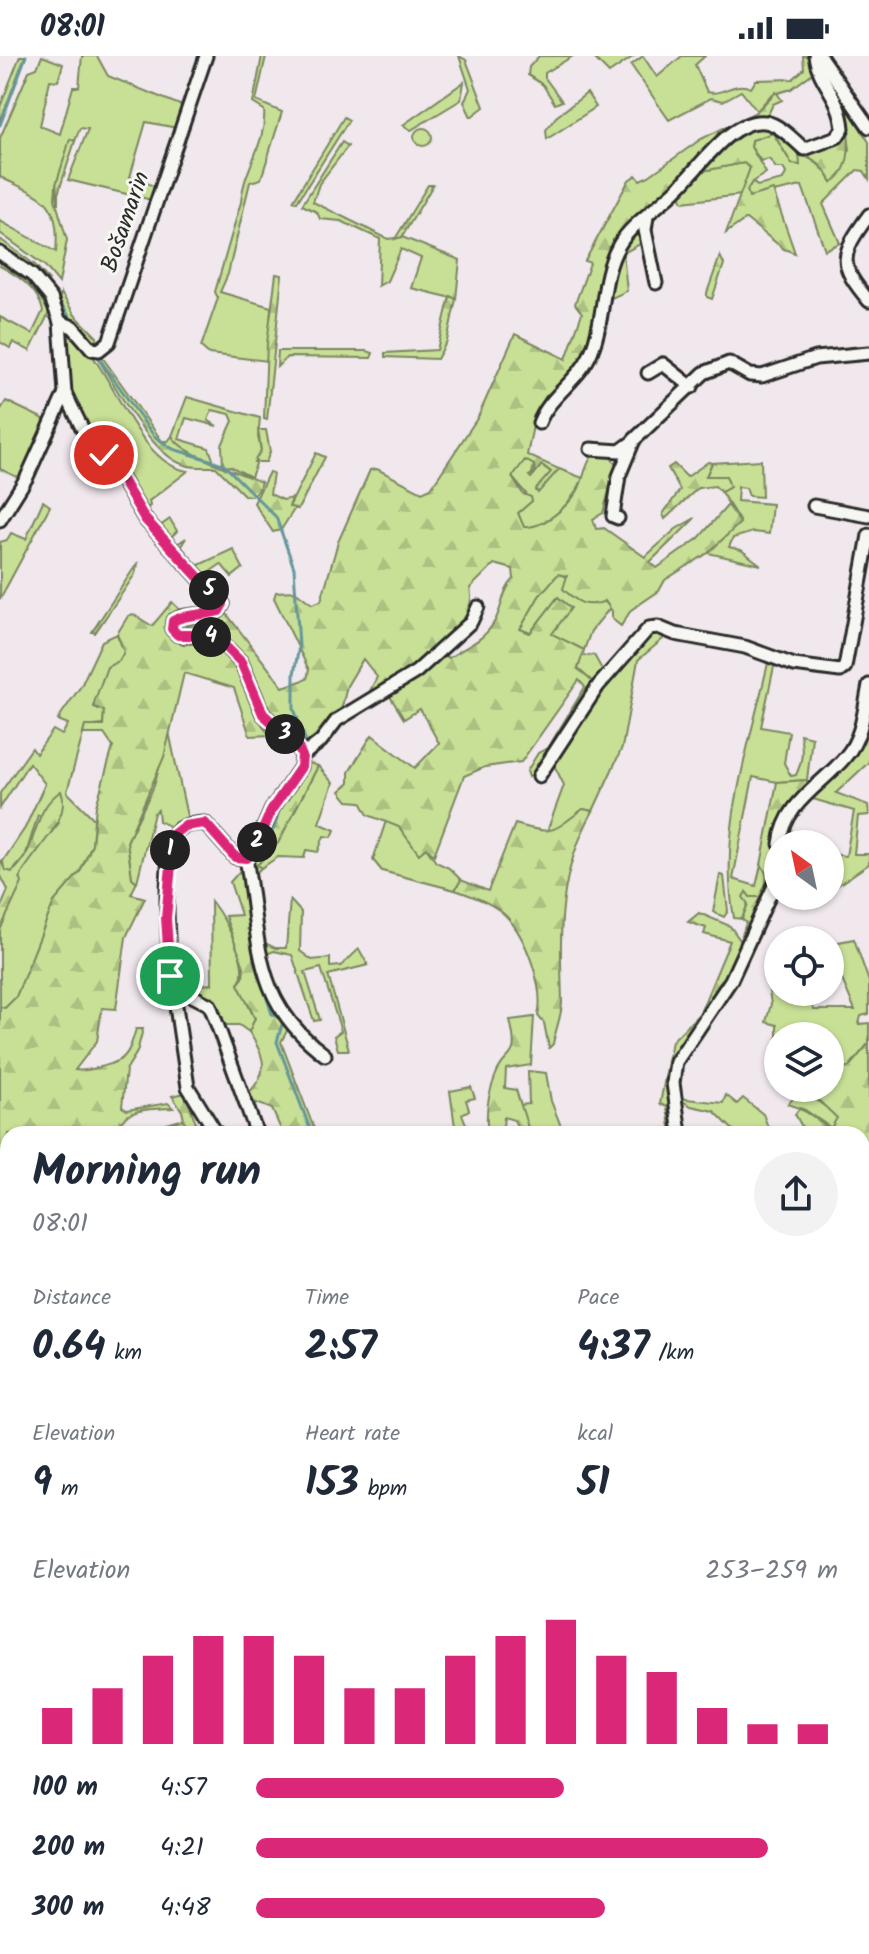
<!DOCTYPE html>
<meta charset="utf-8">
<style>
body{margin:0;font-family:Kalam,sans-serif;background:#f2f2f3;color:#1f2937;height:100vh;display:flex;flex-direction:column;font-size:30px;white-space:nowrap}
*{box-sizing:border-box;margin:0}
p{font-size:26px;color:#747a83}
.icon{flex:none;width:44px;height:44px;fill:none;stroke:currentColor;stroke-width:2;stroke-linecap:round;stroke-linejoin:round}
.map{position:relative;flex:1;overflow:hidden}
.side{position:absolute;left:0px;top:1070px;width:870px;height:828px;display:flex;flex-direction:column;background:#fff;border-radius:24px 24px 0 0;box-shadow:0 2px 6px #0004}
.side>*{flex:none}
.needle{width:52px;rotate:327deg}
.buttons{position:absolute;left:764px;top:774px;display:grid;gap:16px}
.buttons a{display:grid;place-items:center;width:80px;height:80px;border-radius:50%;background:#fff;box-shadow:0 2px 6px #0004;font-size:40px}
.pin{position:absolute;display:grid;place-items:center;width:68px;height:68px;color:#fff;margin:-34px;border:4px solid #fff;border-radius:50%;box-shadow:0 2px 8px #0007}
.km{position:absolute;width:40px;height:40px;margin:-20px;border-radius:50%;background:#222;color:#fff;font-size:22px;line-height:40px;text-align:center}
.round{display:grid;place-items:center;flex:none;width:84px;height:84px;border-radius:42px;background:#f2f2f3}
.summary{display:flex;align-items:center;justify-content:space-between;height:136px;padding:0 32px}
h1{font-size:44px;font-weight:600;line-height:60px}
.stats{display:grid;grid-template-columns:repeat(3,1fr);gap:12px;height:136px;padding:8px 32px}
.stats div{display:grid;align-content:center}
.stats b{font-size:40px;font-weight:600}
.stats small{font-size:22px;font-weight:400}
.stats p{font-size:22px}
.chart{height:224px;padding:16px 32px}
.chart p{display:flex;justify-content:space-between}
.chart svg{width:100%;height:144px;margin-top:8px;stroke:#db2777;stroke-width:6}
ul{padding:0 32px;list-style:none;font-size:26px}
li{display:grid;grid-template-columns:128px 96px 1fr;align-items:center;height:60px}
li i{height:20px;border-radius:10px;background:#db2777}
.status{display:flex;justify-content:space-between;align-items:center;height:56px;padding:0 40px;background:#fff;direction:ltr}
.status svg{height:22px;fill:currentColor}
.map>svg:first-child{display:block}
.green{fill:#c8e096;stroke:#7a8660;stroke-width:2}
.forest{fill:url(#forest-firs);stroke:#7a8660;stroke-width:2}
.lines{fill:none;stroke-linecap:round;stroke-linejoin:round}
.stream{stroke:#65969a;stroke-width:3}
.minor-casing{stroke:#2b2b2b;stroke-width:17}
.minor{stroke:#f6f6f2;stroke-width:11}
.route-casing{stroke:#fff;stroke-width:16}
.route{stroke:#db2777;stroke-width:10}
.labels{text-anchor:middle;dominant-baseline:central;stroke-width:6;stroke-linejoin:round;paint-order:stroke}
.street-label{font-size:24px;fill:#2b2b2b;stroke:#f6f6f2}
</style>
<div class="status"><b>08:01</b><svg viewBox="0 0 49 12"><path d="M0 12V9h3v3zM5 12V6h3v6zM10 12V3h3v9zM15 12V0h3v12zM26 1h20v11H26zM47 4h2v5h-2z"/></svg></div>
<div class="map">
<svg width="869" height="1898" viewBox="0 0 869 1898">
<defs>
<pattern id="forest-firs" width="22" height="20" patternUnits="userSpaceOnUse" patternTransform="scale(2)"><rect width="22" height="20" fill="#c8e096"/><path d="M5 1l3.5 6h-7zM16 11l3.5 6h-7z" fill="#acc081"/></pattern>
</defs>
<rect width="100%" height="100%" fill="#f0e8ed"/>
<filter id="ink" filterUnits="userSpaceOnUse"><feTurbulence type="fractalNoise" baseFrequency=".0125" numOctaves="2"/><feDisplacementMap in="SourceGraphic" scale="16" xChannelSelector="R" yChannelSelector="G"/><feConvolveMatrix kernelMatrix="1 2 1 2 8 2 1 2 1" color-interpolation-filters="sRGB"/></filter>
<g filter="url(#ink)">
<!-- green -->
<g class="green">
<polygon points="20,0 25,0 0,66 0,51"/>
<path d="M42,0L63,8L58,25L50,24L40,70L60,78L73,31H79L82,0H97L108,20L185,51L177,72L146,66L130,121L157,131L152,144L68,124L88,73L80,72L75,85L71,83L56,129L55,143L67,184L59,227L45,210L0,177V165L56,196C61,143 43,142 0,121V82L29,15L37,12Z"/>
<path d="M262,0H266L256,45L282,56L261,123L250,126L228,218L220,236L271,251L268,305L209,298L201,291L218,242L215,236L241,146C243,113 267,88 264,54L253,47Z"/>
<polygon points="459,0 466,4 484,51 471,61 464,46 470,33"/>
<polygon points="539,0 573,0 545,17 545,22 562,45 555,48 543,29 528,19 529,11"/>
<polygon points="592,0 634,0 609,17"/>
<path d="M643,0L657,21L682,0H705L695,9L707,36C724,40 734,24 751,32L756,24L793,23L804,13L803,0H811L814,16L791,33L771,39L757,55L741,35L723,45L711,42L669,64L631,9Z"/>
<polygon points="464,26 461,44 411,74 403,69"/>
<polygon points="587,37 596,51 547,83 546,74 556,61"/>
<path d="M842,44L869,86V123L864,115L857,114L823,148L840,187L825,194L802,130L749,141L747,135L752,125L757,130L783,124L786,117L783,112H776L769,103L761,105L751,91L752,84L773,77L792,108L798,97C815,104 823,110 832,126L850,93Z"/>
<polygon points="344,61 349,64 297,146 293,145"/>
<circle cx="423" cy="81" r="9"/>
<polygon points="342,86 348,90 319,128 313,146 388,183 402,181 460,204 456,243 411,232 421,202 401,193 387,225 378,230 380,183 341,165 320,163 317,156 302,149"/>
<polygon points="744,107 750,112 741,139 683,146 681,141 674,142 697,116"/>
<polygon points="640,170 644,186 623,197 627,235 605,245 619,197"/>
<path d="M0,205L34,229L49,257L30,295L13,286L10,292L0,286V261L32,278L43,255C38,233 19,220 0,210Z"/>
<polygon points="61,237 75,259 97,281 96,290 57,250"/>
<path d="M63,272C109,293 132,408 188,415L149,445L150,450L143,454L92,386L70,344Z"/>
<polygon points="278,295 367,295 373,297 371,302 287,301 277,311"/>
<path d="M187,341L260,362L258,381L261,394L251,421L230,410L223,411L222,389L233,365L230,358L212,354L208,364L217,370L186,362L179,383L209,392L214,406C198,398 181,397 172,380Z"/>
<polygon points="6,345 50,366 23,424 0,413 0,355"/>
<polygon points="316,397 325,401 298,453 289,451"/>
<path d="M525,403L534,409L531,422L541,409L551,416L535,436L559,413L583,422C574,443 549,474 523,471L518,457L532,445L512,421Z"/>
<polygon points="761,404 762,441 749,440 746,432 738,431 737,445 772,448 769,478 753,476 733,482 729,491 741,494 761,509 708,497 740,466 721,436 730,431 726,420 706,420 712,407"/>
<polygon points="43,445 50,450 0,543 0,486 7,484 11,477 26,483"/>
<polygon points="170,463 177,475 171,481 177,488 186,482 181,490 197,510 233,493 243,512 232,521 221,508 197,525 156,473"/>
<path d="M558,518C575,522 600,538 610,552L591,575L584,594L551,578L557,542L530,577L520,573L539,540Z"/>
<polygon points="650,575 669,578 638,604 622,692 593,755 583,753 557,775 546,778 564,729 554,709 558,701 592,642"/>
<polygon points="117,578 124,596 104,654 103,669 85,671 67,736 94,763 92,789 80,816 54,846 16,941 5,952 0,951 0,874 26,808 59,767 38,759 25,801 12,816 4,814 3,805 25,772 45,728 29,707 0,752 0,737 32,692 36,698 53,674 62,679 68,668 58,664 60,660 81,630 102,585"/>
<polygon points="594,599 605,619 596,629 578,613 581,600"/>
<path d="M775,606L761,671L789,676L784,707L791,720L796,719C803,704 803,694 800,678L812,681L807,724L777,726L753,721L733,823L756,830L761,809C771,820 766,829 760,841H750L747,837L748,847L742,863L734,862C718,775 749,692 768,607Z"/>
<polygon points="865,665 869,671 869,706 836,737 868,749 869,759 858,760 854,798 869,798 869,808 838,829 830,821 830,798 846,800 854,755 806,741 835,716"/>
<polygon points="169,676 188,765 171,771 159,765 158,754 154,757 137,826 132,822 127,786 154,730"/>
<polygon points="318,710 333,727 319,767 335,774 332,781 324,780 318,796 306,794 304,802 278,801 261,812 257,809 278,787"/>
<polygon points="386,765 399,771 419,797 426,792 436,806 449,812 461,824 455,834 382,815 373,804"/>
<polygon points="720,819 724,820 728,855 724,861 713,856"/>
<polygon points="290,844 301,856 300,895 312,904 330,902 330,911 341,910 359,893 368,909 328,919 349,994 338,994 334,980 341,975 321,912 305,916 320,964 314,965 292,899 274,895 264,899 261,885 275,892 286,892"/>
<path d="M211,845C223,860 253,911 238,928L255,963L249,976L239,969H221L206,940L187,934V930L212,928Z"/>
<polygon points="854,883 869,926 869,958 861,960 859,968 869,967 869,987 849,1011 830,1014 830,980 778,980 777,988 777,969 766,966 771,948 766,914 778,910 778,936 808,936 814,954 855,954 830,895 834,887"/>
<polygon points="528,1015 546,1017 551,1045 564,1078 530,1078 518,1049 529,1048"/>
<path d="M803,1032H821L814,1040C819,1049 831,1052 838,1062L831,1072L805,1054L788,1048Z"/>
<polygon points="726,1039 737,1048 743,1042 763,1058 768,1071 755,1078 737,1078 714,1055 691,1050 677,1042 723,1047"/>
<polygon points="184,1063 186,1072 182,1078 133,1078"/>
<polygon points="862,1428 866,1439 869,1438 869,1484 862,1485"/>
<polygon points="862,1491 869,1505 869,1555 862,1548"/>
<polygon points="869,1599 869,1670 866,1665 862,1667 862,1603"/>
</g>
<!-- forest -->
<g class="forest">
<path d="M776,36L782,44L773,48L766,63L749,64L629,170L605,213L582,306L545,341L534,365L527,399L559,413L538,437L536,433L551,416L542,409L531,422L529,420L535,416L534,409L525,404L512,421L523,438L531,441L532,445L518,457L524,471C542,473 567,451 577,436C584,424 584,411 592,400L608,397L616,409L603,457L593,463L596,473L604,472L645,501L676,473L695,462L650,506L657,512L699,482L728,449L740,467L708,497L665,524L659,535L631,554L621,570L612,563V555L605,545C586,553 577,546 563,533L567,520L558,518L539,540L520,573L530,577L558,541L571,552L552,578L584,594L578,613L596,629L543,708L529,721L527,715L538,697L548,692L585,631L579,624L521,706L485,711L464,720L434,799L426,792L419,798L399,771L368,759L361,746L348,745L340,735L349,727V716L372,679L415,712L439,687L420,653L404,663L388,637L443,599L449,602C466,590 482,586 493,568C503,553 501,536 514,523L513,513L494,508L470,532C481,578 401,623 366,643L377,621L363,603L347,630L341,655L306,698L269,664L251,614L215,576H187L186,569L211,567L226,557L283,631L307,623L309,614L274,542L276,536L295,535L312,548L321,545L338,486L370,414L377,413L422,436L431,432L478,361L515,278L566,303L582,257L575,248L590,207L585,205L629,124L636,119L640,124L649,120L701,83L756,56Z"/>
<path d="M751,70C789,69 812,121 848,75C850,93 849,116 832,126C823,110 816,104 799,97L800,109L792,108L773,77L752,84L751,91L766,117L752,126L747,134L749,141L773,134L795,197L784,193L746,163L726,177L750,112L744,107L697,116L714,95Z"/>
<polygon points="70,83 75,85 58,138 58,148 56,129"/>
<polygon points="428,129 433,129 402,181 395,183"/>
<polygon points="0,183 35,209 50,225 0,189"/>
<polygon points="720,200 724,208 712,243 707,241 707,237"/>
<polygon points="276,218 282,219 267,364 264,363 267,287"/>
<polygon points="450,240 456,243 447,285 437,303 385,301 385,297 437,294"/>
<path d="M100,298L162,385H168L172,380C182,399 239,416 261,426L258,435L251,440L244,439L216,411C206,411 194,412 185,409C152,400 116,332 99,304Z"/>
<polygon points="258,374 266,374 270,396 266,406 254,406 261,394"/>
<polygon points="708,406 712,407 706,420 726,420 730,431 721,436 715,430 698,432 665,463 663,458 680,434 668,412 674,408 687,421"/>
<polygon points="269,416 273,417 270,438 283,444 292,442 289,451 295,452 281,474 273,476 254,447"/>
<polygon points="138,506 135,518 95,577 92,576"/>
<path d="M172,546L182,556L172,579L182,588C190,589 199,586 207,587C245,591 248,657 270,679L250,680L234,632L184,617L164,701L127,786L132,822L137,826L131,838L145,842L126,881L116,953L102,952L97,985L75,1014C86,1016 112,1009 121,1003C130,997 133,982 136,973H143L137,996L126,1014L122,1051L127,1054L168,1047L173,1052C154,1053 127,1051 118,1071L121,1078H8V1498L7,1464L0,1438V951L5,952L16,941L54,846L80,816L92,789L96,750L113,691L104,678H83L85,670H103L104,655L94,651V647L107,611L119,605L124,596L117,578L128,560L133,558L152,570Z"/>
<polygon points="306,706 318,710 278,787 257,809 261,812 255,818 251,803 275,751"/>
<path d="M807,724V732L777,786L773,819L749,877L742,879L746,867L742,863L748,848L743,841L746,836L750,841H760C766,829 771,820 761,809L777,726Z"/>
<path d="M61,735C73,764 32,795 20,821L22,827L0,874V854L8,834L0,818V803L5,814L12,816C39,795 30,755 61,735Z"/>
<path d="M583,753L593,755C557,820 560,875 562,946C562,959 555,975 553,988L549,992L544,967L538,960C545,932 526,881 506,860C493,847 472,840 455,834L461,824L488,835L515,768C555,780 551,776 583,753Z"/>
<path d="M245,809L254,877L289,971L281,986L316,1078H283L272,1053L254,1046L249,1037C270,1014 265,1001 249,976L255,962L238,928L243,922L244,911L225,860L241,859L230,826Z"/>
<polygon points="699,857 730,870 742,887 728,925 676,995 670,1009 676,1078 671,1078 667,1051 660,1048 672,985 700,957 730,885 704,878 706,872 688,866"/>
<path d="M534,961L531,1009L506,1013L505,1032L516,1034L530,1078H521L514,1064L504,1061L502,1078H488C485,1059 488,1039 495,1021C505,992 521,1009 510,964Z"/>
<path d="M869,987V1180L862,1170V1078H806L795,1058L799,1053C811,1056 819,1068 831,1072L837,1062L814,1040L821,1032H830V1014L849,1011Z"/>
<polygon points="471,1031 475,1042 466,1044 469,1054 462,1058 470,1078 456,1078 450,1035"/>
<polygon points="185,1037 200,1078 182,1078 186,1072 182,1055 172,1040"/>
<polygon points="8,1539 8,1591 5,1592 2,1540"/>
<polygon points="8,1789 8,1890 23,1890 21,1898 0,1898 0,1792"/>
<polygon points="67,1890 317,1890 322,1898 70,1898"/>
</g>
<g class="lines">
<!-- stream -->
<g class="stream">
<polyline points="0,69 26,0"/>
<polyline points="0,189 38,215 48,230"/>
<polyline points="53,236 73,266"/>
<polyline points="96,298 154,380 173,393 223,408 276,461 294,512 299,590 294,618 294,653 308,691"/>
<polyline points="291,734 305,715"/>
<polyline points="251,807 274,772 280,750"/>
<polyline points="252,880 257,911 272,958 283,965 277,986 312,1078"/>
<polyline points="0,1852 8,1862"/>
<polyline points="19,1898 19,1890"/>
</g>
<!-- minor casing -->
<g class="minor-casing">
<g id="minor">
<polyline points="820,0 869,71"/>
<path d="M869,159C839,200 838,208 869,245"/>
<polyline points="647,161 645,174 656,227"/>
<path d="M0,197L32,219L51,242L60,266L65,337L85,378L118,417L145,463L223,548L219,555C204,561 187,556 173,565L172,573L178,579H208L219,584L241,606L263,658L297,689L302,700L301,711L272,753L253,796L246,802L235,801L205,767C195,768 183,768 176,776C162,793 167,906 173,930L210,949L257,1078"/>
<polyline points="60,266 73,271 92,293 99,294 109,286 206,0"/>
<polyline points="648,317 663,308 692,331"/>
<path d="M539,367C550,338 581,324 592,294C606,260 600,222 619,189C631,168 659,151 676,134C698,114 731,61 765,66C779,68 794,84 804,93L837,81L843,72C840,39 819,28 815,0"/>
<polyline points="591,393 620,395 631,387"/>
<polyline points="814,450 869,460"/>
<polyline points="618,462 613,460 619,420 634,384 704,317 729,307 750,319 762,320 816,302 869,297"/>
<polyline points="0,464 27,421 65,337"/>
<polyline points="302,700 321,685 337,664 416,616 471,566 478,551"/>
<polyline points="539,720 598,630 649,572 658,571 675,578 745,591 794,609 840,615 845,611 869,479"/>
<path d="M780,788C785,745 822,730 846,700C863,680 864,653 869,629"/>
<path d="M246,802C261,885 251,944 325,999"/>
<polyline points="173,930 188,1031 215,1075"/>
<polyline points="680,1078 673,1027 676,1006 731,924 778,821"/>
<polyline points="862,1336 869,1349"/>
<polyline points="693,1890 699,1898"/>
</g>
</g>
<!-- minor -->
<use href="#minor" class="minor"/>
</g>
</g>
<g class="lines" filter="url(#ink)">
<!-- route casing -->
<g class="route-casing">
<path id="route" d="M104,399L118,417L145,463L223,548L219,555C204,560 187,557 173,565L172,573L178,579H208L219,584L241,606L263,658L297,689L302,700L301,711L272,753L253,796L246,802L235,801L205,767L184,770L174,778L166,862L170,920"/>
</g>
<!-- route -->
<use href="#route" class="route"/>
</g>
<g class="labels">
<!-- street labels -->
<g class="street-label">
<text transform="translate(126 166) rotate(-71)">Bošamarin</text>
</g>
</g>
</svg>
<div class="buttons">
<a><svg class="needle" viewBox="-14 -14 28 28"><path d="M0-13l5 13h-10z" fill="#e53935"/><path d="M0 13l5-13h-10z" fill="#747a83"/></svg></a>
<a><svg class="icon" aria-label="locate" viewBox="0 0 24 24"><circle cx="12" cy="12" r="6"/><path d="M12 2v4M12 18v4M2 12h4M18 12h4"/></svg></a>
<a><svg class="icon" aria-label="layers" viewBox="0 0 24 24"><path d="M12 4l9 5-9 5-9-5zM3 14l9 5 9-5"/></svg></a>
</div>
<div class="pin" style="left:170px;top:920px;background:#1e9e55"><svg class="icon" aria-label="arrive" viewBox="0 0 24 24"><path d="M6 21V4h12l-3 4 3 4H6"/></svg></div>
<div class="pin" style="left:104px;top:399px;background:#d93025"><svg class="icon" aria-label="check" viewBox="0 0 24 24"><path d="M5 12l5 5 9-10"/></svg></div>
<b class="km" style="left:170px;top:794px">1</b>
<b class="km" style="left:257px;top:786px">2</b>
<b class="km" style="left:285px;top:678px">3</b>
<b class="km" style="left:211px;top:581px">4</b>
<b class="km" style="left:209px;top:534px">5</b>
<section class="side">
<div class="summary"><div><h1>Morning run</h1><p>08:01</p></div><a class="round"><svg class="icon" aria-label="share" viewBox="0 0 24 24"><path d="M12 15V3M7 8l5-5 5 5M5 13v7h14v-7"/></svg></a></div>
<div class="stats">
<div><p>Distance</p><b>0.64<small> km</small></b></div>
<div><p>Time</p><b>2:57</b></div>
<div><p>Pace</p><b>4:37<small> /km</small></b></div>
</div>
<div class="stats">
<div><p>Elevation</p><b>9<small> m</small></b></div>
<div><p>Heart rate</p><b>153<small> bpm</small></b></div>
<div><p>kcal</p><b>51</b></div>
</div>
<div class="chart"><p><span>Elevation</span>253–259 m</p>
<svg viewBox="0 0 160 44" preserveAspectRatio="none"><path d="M5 44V33M15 44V27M25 44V17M35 44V11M45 44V11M55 44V17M65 44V27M75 44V27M85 44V17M95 44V11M105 44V6M115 44V17M125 44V22M135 44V33M145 44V38M155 44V38"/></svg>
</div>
<ul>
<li><b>100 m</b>4:57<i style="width:53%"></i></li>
<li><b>200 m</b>4:21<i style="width:88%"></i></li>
<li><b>300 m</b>4:48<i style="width:60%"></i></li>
</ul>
</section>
</div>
